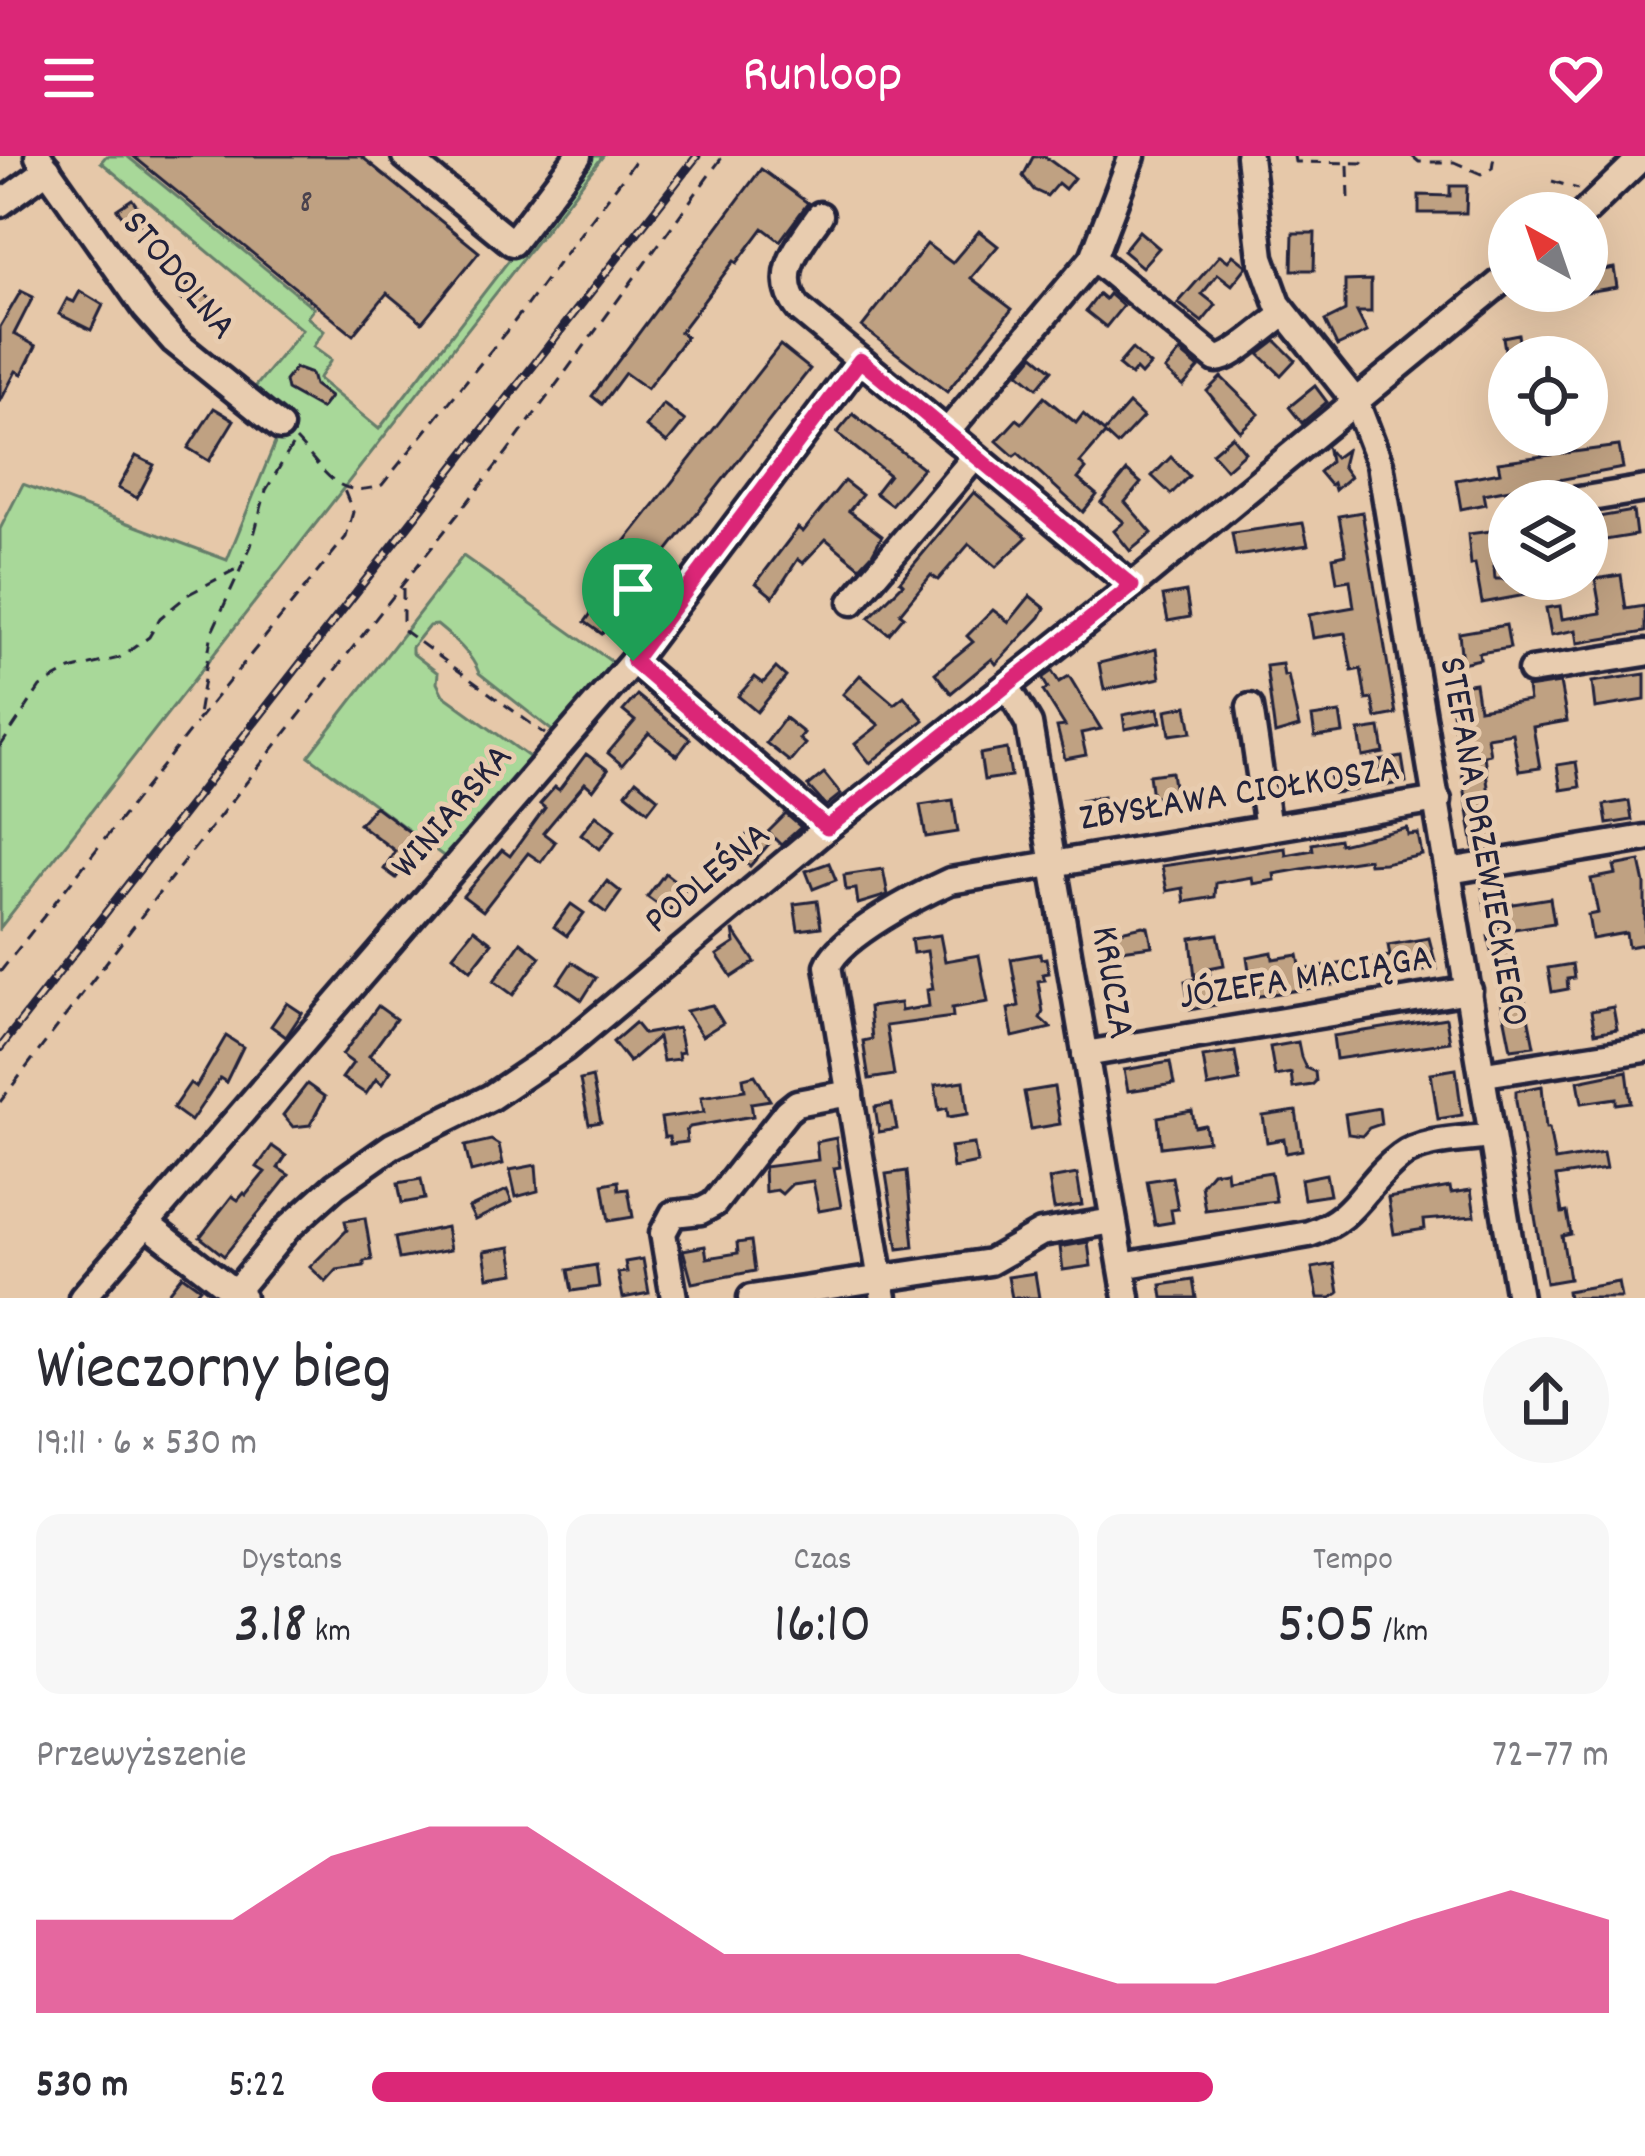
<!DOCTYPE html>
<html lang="pl">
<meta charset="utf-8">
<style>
body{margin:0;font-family:Dekko,sans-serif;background:#f7f7f7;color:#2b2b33;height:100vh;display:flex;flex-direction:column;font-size:45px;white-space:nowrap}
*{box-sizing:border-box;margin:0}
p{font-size:39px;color:#7c7c81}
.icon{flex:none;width:66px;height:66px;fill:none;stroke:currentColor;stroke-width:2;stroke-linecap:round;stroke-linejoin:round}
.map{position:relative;height:1142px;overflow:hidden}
.drawer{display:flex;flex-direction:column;background:#fff;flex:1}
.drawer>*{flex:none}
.needle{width:78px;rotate:320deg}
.fabs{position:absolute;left:1488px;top:36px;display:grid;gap:24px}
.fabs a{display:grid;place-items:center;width:120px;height:120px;border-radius:50%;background:#fff;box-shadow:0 12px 48px #0002;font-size:60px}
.pin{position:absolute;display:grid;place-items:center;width:102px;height:102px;color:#fff;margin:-123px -51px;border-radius:50% 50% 50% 0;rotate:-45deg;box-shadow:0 0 12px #0007}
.pin .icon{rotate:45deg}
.round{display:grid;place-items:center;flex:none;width:126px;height:126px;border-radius:63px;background:#f7f7f7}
.headline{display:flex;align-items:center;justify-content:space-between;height:204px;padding:0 36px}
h1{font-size:66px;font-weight:600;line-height:90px}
.figures{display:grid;grid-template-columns:repeat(3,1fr);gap:18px;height:204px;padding:12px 36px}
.figures div{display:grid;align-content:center;border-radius:24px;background:#f7f7f7;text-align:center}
.figures b{font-size:60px;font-weight:600}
.figures small{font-size:33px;font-weight:400}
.figures p{font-size:33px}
.chart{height:336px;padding:24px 36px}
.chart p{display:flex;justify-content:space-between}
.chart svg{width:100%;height:216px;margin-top:12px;fill:#db2777;opacity:.7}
ul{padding:0 36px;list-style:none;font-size:39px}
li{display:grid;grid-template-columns:192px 144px 1fr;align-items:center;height:90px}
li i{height:30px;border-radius:15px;background:#db2777}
header{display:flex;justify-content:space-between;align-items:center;height:156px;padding:0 36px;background:#db2777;color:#fff;font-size:54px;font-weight:600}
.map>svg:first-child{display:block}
.green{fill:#a8d899;stroke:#657d6a;stroke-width:3}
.building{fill:#bfa182;stroke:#22223b;stroke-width:3}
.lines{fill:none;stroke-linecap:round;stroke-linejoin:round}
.minor-casing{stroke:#22223b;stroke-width:33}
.path{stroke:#22223b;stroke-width:3;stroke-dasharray:12 9;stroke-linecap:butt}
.minor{stroke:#e8ccaf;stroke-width:24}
.rail-casing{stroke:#22223b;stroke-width:9}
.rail{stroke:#e8ccaf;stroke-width:4.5;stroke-dasharray:14;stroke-linecap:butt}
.route-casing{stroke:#fff;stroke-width:24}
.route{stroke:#db2777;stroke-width:15}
.labels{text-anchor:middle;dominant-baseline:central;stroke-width:10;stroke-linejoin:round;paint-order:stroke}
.number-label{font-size:33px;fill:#49424d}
.street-label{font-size:39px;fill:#22223b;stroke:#e8ccaf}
</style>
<header><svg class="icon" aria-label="menu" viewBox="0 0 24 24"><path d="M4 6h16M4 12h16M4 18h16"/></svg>Runloop<svg class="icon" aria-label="heart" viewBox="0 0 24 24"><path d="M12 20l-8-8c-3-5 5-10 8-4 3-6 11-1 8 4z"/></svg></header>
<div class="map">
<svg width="1645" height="1142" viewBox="0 0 1645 1142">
<rect width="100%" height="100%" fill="#e6c8a9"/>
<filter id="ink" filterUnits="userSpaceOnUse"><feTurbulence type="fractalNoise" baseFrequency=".00833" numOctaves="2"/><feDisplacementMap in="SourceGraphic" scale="24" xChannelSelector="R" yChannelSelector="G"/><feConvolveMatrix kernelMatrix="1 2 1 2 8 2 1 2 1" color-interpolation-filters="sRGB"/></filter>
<g filter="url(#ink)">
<!-- green -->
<g class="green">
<polygon points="106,0 127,0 314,152 307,161 324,175 313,191 331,204 318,223 379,273 589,0 603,0 0,772 0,373 23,328 227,404 275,287 290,262 252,235 302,174 101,6"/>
<path d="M463,400L615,508L555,577L479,517C472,498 453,482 437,469L429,470L412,491V497L438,517L437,527L443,539L532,603L446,702L309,600Z"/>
</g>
<!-- building -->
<g class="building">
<polygon points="133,0 361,0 479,96 422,166 387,137 353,179"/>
<polygon points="1044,0 1074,22 1065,33 1058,27 1047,40 1034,34 1023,20 1033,1"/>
<polygon points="761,13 808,47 780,85 763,72 737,107 734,105 680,176 686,181 647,233 625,217 602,248 592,240"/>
<polygon points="1450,30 1467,30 1466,57 1419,57 1419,39 1450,40"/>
<polygon points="132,43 147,64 133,74 117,53"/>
<polygon points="979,75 998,90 971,122 1012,153 947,236 862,171 927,88 952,107"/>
<polygon points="1139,75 1159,92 1142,111 1123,95"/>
<polygon points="1293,77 1315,77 1314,114 1292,114"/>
<polygon points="1220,99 1228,105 1233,99 1247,110 1232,129 1218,118 1202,138 1216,149 1202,166 1178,147"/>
<polygon points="1614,112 1617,131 1587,136 1587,117"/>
<polygon points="1371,124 1371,156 1357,156 1367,176 1337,190 1325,165 1345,155 1345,125"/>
<polygon points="191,125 218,149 205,164 178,140"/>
<polygon points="21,135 33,141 14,178 36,190 22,218 16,215 0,246 0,171"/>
<polygon points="80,135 103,149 91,174 59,158 67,143 74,146"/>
<polygon points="1099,138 1105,143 1109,138 1123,150 1106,171 1086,155"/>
<polygon points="1518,178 1519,185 1539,182 1542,200 1506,201 1503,181"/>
<polygon points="1276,185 1295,204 1281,219 1259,198"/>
<polygon points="780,189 810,213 602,478 585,466 604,439 591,429"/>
<polygon points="1132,193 1150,209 1141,219 1136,214 1131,220 1118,209"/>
<polygon points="1180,196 1199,212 1183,230 1165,214"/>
<polygon points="1034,199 1052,214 1037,232 1019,217"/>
<polygon points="295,212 311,218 314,229 330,241 321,253 287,234 285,225"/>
<polygon points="1221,221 1259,258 1240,275 1207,235"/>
<polygon points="1315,230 1327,246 1302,267 1289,251"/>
<polygon points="1044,241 1076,267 1083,258 1104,276 1129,248 1143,261 1117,289 1105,278 1080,307 1086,313 1078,323 1097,339 1083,356 1018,297 1014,300 997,285 1017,263 1022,267"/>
<polygon points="663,248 685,265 667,287 646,271"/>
<polygon points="214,252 234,264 209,305 188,292"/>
<polygon points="853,258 923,312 891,349 875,337 889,319 837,277"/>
<polygon points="1232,280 1245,296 1226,313 1212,297"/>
<polygon points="1619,290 1623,312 1483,338 1485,348 1461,353 1456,324 1500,316 1498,306"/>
<polygon points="1328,294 1335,302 1346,294 1342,310 1350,321 1335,334 1333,327 1330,329 1319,316 1330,306"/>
<polygon points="136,300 154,309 137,342 118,332"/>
<polygon points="1171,301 1189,320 1171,338 1152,320"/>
<polygon points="1127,315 1141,327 1125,346 1152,377 1130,395 1114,375 1124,366 1101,346"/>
<polygon points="844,325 862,339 849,355 882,380 872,398 860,411 826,383 803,407 798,403 773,441 756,427 798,372 803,376"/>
<polygon points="974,336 1027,381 996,411 969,388 938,424 931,419 900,457 904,460 889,478 869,462 903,428 900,425"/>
<polygon points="1633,355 1636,379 1587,387 1587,363"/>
<polygon points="1362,356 1396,558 1376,562 1372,543 1366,544 1361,513 1352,515 1345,477 1313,482 1309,459 1354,451 1350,424 1337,426 1333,401 1346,398 1339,360"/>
<polygon points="1303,367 1308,389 1236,400 1232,377"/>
<polygon points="1491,375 1495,423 1528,423 1531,438 1482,447 1475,408 1471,409 1468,378"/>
<polygon points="1621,419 1626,453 1645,450 1645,476 1578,487 1576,474 1551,479 1546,452 1560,450 1562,463 1601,457 1595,423"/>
<polygon points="1186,436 1190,461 1168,465 1163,440"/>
<polygon points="1030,440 1045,452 1040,461 996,508 992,503 951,537 935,517 973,486 967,480 993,454 1009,466"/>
<polygon points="1506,469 1510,492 1479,497 1480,503 1462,507 1459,477"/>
<polygon points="1156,493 1160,522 1104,534 1099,507"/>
<polygon points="1282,508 1284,520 1288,519 1299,571 1275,578 1266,510"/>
<polygon points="776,512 786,521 757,556 738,540 755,521 763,527"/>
<polygon points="1052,515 1059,526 1069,520 1101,573 1081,577 1086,599 1065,603 1057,571 1065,570 1043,535 1048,532 1042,522"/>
<polygon points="1645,518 1645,544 1595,552 1592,526"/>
<polygon points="860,519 894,548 904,540 924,564 870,607 855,588 879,569 843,538"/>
<polygon points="1475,527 1479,553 1529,545 1527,532 1560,527 1567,565 1533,571 1540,612 1519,615 1512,577 1487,581 1490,598 1484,599 1495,687 1474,691 1448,531"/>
<polygon points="637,539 690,583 677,600 649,577 622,609 608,597 635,565 623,555"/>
<polygon points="1187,550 1192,576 1170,579 1166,554"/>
<polygon points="1158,552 1161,566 1125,573 1123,559"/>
<polygon points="1340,557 1343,577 1315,581 1312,561"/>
<polygon points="785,562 804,577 799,583 805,588 790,606 766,587"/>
<polygon points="1380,572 1384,597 1363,601 1359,575"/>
<polygon points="1007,593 1011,620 984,624 980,598"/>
<polygon points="586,598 608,614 593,634 585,627 543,677 555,686 541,706 528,697 483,755 463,740 502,694 510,700 545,652 540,648 555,631 559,634"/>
<polygon points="1402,601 1406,626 1383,630 1379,605"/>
<polygon points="1576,606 1580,631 1561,634 1557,609"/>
<polygon points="1353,614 1356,634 1333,637 1330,617"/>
<polygon points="1172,616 1175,637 1152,641 1149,619"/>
<polygon points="824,617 841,638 826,650 808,630"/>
<polygon points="636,624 658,642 648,655 626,637"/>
<polygon points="1103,640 1104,664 1086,668 1081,644"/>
<polygon points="953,644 958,676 926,681 920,649"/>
<polygon points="1629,645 1632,664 1607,668 1604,649"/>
<polygon points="375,650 423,686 396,722 384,713 395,695 359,668"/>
<polygon points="786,658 801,671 781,689 768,676"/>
<polygon points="596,659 615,674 600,693 581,678"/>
<polygon points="1407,672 1408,679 1418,678 1422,699 1384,707 1369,708 1368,703 1302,713 1274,718 1275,724 1253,728 1252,721 1216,727 1215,741 1185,746 1183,732 1167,735 1162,710 1285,692 1286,699 1313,694 1312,688 1339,683 1340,688"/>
<polygon points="752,673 769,688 750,710 733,695"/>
<polygon points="1640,705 1645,728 1645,788 1628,791 1626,777 1592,783 1588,759 1598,757 1591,723 1616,718 1614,710"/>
<polygon points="829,707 836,724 813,733 806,715"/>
<polygon points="883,713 888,739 858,748 856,733 846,734 844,719"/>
<polygon points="665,717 686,733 668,756 647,741"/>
<polygon points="607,725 621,736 606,757 591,746"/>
<polygon points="1504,727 1507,749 1550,742 1554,767 1500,775 1496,752 1485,754 1482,731"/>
<polygon points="817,745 821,771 798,774 794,748"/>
<polygon points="571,748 584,757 567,780 554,771"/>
<polygon points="1143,770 1148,771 1152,790 1105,796 1102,779"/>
<polygon points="474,773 492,787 471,814 453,799"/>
<polygon points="733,774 755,806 732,821 717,799 735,787"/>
<polygon points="1511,776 1534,890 1511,893 1488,780"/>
<polygon points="1218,778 1224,809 1209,812 1215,849 1190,854 1185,825 1195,823 1191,782"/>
<polygon points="940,779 945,805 979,799 988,846 952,852 953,861 886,870 894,919 869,923 863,885 872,883 869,851 900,847 901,855 929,850 927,834 933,833 927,795 913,797 911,783"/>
<polygon points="1429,782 1437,813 1253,841 1247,801 1272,796 1273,803 1298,799 1301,814 1390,800 1388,789"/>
<polygon points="521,786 540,801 513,839 494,825"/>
<polygon points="1040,798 1041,803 1046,802 1049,817 1043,818 1045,824 1038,825 1043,856 1040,862 1051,872 1013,881 1008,853 1019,850 1011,803"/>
<polygon points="572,806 596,822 582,844 558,827"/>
<polygon points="1572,808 1574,822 1567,823 1568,833 1552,836 1548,812"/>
<polygon points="287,847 302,857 286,881 271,870"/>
<polygon points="712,849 723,867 702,880 686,855"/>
<polygon points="378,850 396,863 369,900 391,915 382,928 376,923 366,938 342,922 353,907 342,899"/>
<polygon points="1613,851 1617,873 1595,877 1591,855"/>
<polygon points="1446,862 1450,886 1336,903 1333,880"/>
<polygon points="635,867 644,878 678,872 683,896 678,897 679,903 663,905 658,881 629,906 613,886"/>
<polygon points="226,880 243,891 226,926 220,922 191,965 173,952 190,927 196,931"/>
<polygon points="1298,886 1301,901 1306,912 1315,916 1316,925 1312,929 1293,932 1291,917 1275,920 1270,891"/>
<polygon points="1235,896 1240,925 1208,931 1203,901"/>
<polygon points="1170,906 1174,928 1128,935 1124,914"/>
<polygon points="1456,913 1462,959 1438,963 1431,917"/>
<polygon points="1627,915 1631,946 1616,948 1616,942 1582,947 1578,925"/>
<polygon points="755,919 770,944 751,947 753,960 690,971 686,975 687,986 670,988 669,981 664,981 661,962 704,956 701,941 745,934 743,922"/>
<polygon points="592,921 601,966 589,968 580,924"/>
<polygon points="964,925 968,958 948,961 947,952 939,954 935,929"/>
<polygon points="307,928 325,941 310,969 293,971 283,959"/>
<polygon points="1542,930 1546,972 1549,972 1555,1005 1603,997 1606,1013 1556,1021 1562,1057 1567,1056 1571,1078 1562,1080 1569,1123 1546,1127 1516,945 1516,935"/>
<polygon points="1054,931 1060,968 1031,973 1024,936"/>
<polygon points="892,948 897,973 879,976 875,951"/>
<polygon points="1379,952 1381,968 1369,972 1362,980 1348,978 1345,958"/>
<polygon points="1192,955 1195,971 1205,969 1208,985 1161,991 1158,961"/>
<polygon points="1296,955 1302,994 1286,997 1284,983 1267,986 1263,960"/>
<polygon points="836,982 840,1011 834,1012 841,1051 819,1055 813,1025 792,1028 782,1038 777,1034 765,1036 764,1011 818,1004 816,986"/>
<polygon points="491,984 499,989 503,1008 471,1016 465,990"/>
<polygon points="974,988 977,1007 953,1012 950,991"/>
<polygon points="272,990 286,1000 278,1012 289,1019 224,1100 200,1081 232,1040 238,1044 244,1037 246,1039 265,1016 257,1011"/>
<polygon points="536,1009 538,1035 516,1041 510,1014"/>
<polygon points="1226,1014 1227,1023 1271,1016 1276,1045 1205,1054 1201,1029 1212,1016"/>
<polygon points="907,1015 914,1091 898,1093 886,1018"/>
<polygon points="1077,1018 1082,1049 1054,1053 1049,1023"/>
<polygon points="1326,1018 1330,1039 1304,1043 1301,1023"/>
<polygon points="1172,1021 1178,1053 1171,1054 1173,1066 1155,1069 1147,1025"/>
<polygon points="421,1023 425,1043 402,1047 398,1027"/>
<polygon points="618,1025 619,1034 628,1033 633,1061 609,1065 603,1028"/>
<polygon points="1450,1031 1451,1037 1471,1034 1475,1060 1424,1064 1425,1073 1394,1078 1388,1042"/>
<polygon points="507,1034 512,1046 475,1064 469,1052"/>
<polygon points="365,1062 372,1104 364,1105 364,1110 337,1114 326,1126 310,1111 347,1074 345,1065"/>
<polygon points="446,1071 450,1094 399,1103 395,1082"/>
<polygon points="751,1085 755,1115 692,1127 683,1094 705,1090 707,1102 738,1097 737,1087"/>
<polygon points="1088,1086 1091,1110 1063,1114 1060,1091"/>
<polygon points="511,1091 515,1117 488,1121 484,1095"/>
<polygon points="643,1103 649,1137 623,1142 618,1117 627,1116 625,1106"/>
<polygon points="1334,1108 1339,1137 1331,1142 1318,1142 1312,1112"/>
<polygon points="596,1109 599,1131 572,1135 568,1114"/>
<polygon points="1035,1117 1039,1142 1012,1142 1008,1121"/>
<polygon points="182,1119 200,1132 192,1142 164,1142"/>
<polygon points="1193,1124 1196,1142 1163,1142 1161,1129"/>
<polygon points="1618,1126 1621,1142 1568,1142 1567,1135"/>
</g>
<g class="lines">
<!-- minor casing -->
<g class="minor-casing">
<g id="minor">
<polyline points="38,0 145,152 174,185 280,271"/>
<polyline points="405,0 512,87 578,0"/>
<polyline points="1249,0 1261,101 1278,148 1356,246 1380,308 1519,1142"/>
<polyline points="0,48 48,13"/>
<polyline points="1584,57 1643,0"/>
<path d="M820,59C799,89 772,119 799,153L1132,430"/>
<path d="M1093,102L1216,203C1235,202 1265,170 1285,158"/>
<polyline points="947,276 1093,102 1132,0"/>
<polyline points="1573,345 1645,333"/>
<polyline points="852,446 975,301"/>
<polyline points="633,505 827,672"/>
<polyline points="1531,515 1645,497"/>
<polyline points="1007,530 1029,568 1127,1142"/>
<polyline points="1250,551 1268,672"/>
<polyline points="1449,715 1645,682"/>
<polyline points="1085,898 1469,834"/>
<polyline points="1485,918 1645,893"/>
<polyline points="147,1068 242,1142"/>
<path d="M1122,1110L1309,1078C1358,1062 1363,1028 1401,1000C1423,983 1465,984 1492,980"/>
<polyline points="82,1142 633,505 860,204"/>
<polyline points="230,1142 287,1073 335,1030 392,990 491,941 564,892 827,672 1132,430 1509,119"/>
<polyline points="674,1142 663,1077 673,1058 701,1055 714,1048 787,955 797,947 850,937"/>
<polyline points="751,1142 990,1106 1041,1077 1113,1065"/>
<path d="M884,1142L828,810C840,780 919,739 950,725L1438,644"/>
</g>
</g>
<!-- path -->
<g class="path">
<polyline points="1294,0 1295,6 1362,7 1366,0"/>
<polyline points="1412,0 1419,6 1454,6 1481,18 1492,12 1494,0"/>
<polyline points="1348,9 1349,43"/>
<polyline points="1552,25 1578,33"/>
<path d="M296,284C326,315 336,345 382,329L514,166L639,0"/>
<polyline points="292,290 266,334 251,390 212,476 197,565 346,381 353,356 344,334"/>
<polyline points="403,432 403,474 545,578"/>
<polyline points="0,591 40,531 70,514 119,502 149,481 160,462 189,438 240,411"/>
<polyline points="0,816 196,567"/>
<polyline points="0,946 156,741 507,296 723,0"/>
</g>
<!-- minor -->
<use href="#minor" class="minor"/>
<!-- rail casing -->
<g class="rail-casing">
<polyline id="rail" points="0,892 697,0"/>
</g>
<!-- rail -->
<use href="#rail" class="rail"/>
</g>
</g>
<g class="lines" filter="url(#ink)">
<!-- route casing -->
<g class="route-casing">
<polygon id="route" points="860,204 1132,430 827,672 633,505"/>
</g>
<!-- route -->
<use href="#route" class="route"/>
</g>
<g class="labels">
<!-- number labels -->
<g class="number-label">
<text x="306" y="48">8</text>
</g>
<!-- street labels -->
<g class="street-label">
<text transform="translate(177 121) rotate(50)">STODOLNA</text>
<text transform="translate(1240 640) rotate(-9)">ZBYSŁAWA CIOŁKOSZA</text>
<text transform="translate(454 657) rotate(-49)">WINIARSKA</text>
<text transform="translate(1481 686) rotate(80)">STEFANA DRZEWIECKIEGO</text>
<text transform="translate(709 724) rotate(-40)">PODLEŚNA</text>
<text transform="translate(1306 824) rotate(-9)">JÓZEFA MACIĄGA</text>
<text transform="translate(1110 827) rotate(81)">KRUCZA</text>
</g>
</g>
</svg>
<div class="fabs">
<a><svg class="needle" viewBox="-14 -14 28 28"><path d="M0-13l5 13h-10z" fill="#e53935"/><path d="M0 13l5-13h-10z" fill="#7c7c81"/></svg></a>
<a><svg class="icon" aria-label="locate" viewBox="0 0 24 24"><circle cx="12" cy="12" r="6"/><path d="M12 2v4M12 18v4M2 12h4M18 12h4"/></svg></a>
<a><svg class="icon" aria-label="layers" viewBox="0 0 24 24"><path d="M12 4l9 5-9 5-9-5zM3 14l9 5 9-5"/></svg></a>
</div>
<div class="pin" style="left:633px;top:505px;background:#1e9e55"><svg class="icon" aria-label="arrive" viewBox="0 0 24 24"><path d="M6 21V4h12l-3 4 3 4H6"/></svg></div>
</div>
<section class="drawer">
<div class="headline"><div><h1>Wieczorny bieg</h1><p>19:11 · 6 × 530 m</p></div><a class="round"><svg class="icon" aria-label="share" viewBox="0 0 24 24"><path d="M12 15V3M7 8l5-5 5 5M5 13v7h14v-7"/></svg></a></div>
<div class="figures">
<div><p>Dystans</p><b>3.18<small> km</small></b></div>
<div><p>Czas</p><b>16:10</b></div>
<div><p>Tempo</p><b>5:05<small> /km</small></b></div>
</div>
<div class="chart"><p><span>Przewyższenie</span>72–77 m</p>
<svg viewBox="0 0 160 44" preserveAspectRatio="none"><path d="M0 44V25L10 25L20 25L30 12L40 6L50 6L60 19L70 32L80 32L90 32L100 32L110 38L120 38L130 32L140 25L150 19L160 25V44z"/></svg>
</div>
<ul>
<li><b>530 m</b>5:22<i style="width:68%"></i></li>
</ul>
</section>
